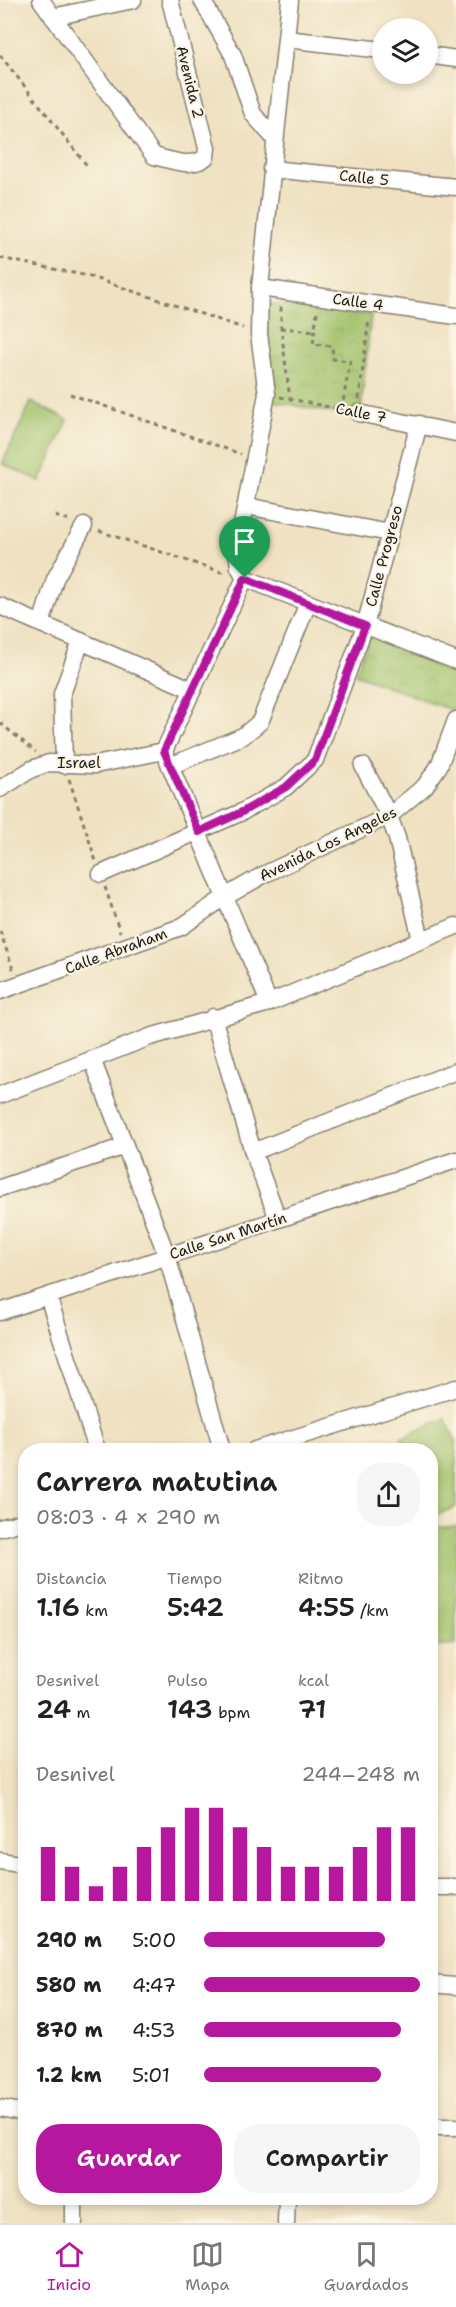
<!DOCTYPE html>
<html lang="es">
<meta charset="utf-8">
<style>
body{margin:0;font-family:"Shantell Sans",sans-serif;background:#f6f6f6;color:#222;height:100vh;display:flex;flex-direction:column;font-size:22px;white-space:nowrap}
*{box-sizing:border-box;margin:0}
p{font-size:20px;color:#767676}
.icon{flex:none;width:33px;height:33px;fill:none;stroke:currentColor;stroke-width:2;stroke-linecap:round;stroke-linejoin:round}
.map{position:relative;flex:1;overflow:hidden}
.sheet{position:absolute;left:18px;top:1443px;width:420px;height:762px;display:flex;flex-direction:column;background:#fff;border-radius:24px;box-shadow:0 3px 9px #0003}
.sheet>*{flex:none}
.buttons{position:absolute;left:372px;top:18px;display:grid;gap:12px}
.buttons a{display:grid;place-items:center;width:66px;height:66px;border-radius:50%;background:#fff;box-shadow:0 3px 9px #0003;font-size:30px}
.pin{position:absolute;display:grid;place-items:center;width:51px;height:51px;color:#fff;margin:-62px -26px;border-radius:50% 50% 50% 0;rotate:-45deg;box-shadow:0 0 6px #0007}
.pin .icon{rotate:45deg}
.round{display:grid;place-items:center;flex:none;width:63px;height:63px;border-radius:24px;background:#f6f6f6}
.overview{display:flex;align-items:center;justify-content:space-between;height:102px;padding:0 18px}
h1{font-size:27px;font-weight:600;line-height:45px}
.metrics{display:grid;grid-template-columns:repeat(3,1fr);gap:9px;height:102px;padding:6px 18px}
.metrics div{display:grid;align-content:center}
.metrics b{font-size:26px;font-weight:600}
.metrics small{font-size:16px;font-weight:400}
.metrics p{font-size:16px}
.chart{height:168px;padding:12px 18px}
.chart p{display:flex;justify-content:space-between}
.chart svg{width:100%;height:108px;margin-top:6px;stroke:#b5179e;stroke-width:6}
.button{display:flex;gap:12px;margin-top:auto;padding:12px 18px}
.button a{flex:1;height:69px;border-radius:24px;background:#b5179e;color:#fff;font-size:24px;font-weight:600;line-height:69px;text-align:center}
.button a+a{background:#f6f6f6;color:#222}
ul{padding:0 18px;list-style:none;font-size:20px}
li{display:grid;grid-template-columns:96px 72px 1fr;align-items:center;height:45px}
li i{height:15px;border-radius:8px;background:#b5179e}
.tabs{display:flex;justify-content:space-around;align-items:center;height:84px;border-top:2px solid #e0e0e0;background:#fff;font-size:16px;color:#767676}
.tabs a{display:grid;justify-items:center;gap:3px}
.tabs .active{color:#b5179e}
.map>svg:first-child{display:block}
.park{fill:url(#park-crowns);stroke:#5e6e43;stroke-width:1.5}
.garden{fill:#a1c16a;stroke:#5e6e43;stroke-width:1.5}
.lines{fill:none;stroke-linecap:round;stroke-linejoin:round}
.minor-casing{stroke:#867e6e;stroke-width:19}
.path{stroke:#867e6e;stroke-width:3;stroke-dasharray:4.5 4.5;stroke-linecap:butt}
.minor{stroke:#fff;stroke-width:16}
.route-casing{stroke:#fff;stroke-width:12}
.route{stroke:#b5179e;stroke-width:8}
.labels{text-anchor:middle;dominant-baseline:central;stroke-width:4.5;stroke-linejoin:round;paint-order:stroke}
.street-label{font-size:15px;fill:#1c1c1c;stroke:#fcf5e5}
</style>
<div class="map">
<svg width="456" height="2223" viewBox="0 0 456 2223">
<defs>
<pattern id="park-crowns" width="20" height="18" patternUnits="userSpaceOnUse" patternTransform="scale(1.5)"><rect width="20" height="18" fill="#a1c16a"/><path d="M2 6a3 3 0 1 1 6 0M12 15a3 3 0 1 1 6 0" fill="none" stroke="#8aa55b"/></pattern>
</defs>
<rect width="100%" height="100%" fill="#fcf5e5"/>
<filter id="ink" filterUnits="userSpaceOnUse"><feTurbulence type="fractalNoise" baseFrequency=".0167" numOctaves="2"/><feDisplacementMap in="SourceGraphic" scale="12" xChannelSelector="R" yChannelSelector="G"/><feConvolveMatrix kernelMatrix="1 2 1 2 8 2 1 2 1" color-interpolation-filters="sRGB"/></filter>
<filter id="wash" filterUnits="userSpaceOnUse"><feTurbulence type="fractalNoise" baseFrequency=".008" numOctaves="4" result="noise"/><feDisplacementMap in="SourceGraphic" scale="24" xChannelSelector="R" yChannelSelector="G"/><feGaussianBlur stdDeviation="1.35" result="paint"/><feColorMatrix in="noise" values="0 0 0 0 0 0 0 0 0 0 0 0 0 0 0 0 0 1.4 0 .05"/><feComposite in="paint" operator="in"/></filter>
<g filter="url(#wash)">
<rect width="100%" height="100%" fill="#efe1c1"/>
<!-- park -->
<g class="park">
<polygon points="264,303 371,315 360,418 273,401"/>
<polygon points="370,635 456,668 456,712 355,674"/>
</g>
<!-- garden -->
<g class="garden">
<polygon points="31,402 68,420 40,481 2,464"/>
<polygon points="445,1418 456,1441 456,1507 437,1515 431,1502 430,1450 407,1450 401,1438"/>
<polygon points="456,1526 456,1645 431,1647 431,1528"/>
</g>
</g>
<g filter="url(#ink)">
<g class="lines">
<!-- minor casing -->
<g class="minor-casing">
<g id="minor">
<path d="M41,0L154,156C171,160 192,169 206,157L207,148L170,0"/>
<polyline points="202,0 233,55 253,114 274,138"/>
<polyline points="53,17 133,0"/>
<polyline points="286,39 382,50"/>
<polyline points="428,55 456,59"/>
<polyline points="271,169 456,187"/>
<polyline points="260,288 456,316"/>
<polyline points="358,413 456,433"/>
<polyline points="246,506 390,533"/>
<polyline points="245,578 456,661"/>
<polyline points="0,606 193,690"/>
<polyline points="41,624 55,579 84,526"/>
<polyline points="64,765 62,694 81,641"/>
<polyline points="170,766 243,736 260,722 308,603"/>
<polyline points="363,766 389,816 397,838 421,940"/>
<polyline points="0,789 32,769 49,763 95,765 164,751"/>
<polyline points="101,874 242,812 286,787 315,760 365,626 419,424"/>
<polyline points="0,991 181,927 225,897 263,875 389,816 425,786 439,766 456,720"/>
<polyline points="269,1003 164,751 245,578 239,567 237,551 267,394 259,334 260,288 290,0"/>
<polyline points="213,1017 253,1152 278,1219"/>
<polyline points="92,1059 167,1256 222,1450"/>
<polyline points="0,1095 150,1037 269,1003 456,926"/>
<polyline points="253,1152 456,1071"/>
<polyline points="0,1188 125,1146"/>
<polyline points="48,1296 97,1450"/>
<polyline points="0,1312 456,1160"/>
<polyline points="255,1450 456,1388"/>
<polyline points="0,1528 26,1521"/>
<polyline points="0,1861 26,1865"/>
<polyline points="430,1887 456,1887"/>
<polyline points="430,1984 455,1986"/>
<polyline points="0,2108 26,2113"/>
<polyline points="430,2127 456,2127"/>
<polyline points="74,2223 74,2198"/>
<polyline points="286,2223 287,2198"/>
</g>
</g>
<!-- path -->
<g class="path">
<polyline points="0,55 89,168"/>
<polyline points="0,258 88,276 243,328"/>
<polyline points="281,307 281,328 290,399"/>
<polyline points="317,312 313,344 332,346 333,359 350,361 342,408"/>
<polyline points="281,328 314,331"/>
<polyline points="70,394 241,454"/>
<polyline points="280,397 344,410"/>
<polyline points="359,399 369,319"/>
<polyline points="55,516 71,521"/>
<polyline points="99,531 224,573"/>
<polyline points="0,723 36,752"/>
<polyline points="69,779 96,861"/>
<polyline points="105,887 120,932"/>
<polyline points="0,931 14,972"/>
</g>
<!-- minor -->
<use href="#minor" class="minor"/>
</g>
</g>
<g class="lines" filter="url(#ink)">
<!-- route casing -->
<g class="route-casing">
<polygon id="route" points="245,578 365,626 315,760 286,787 242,812 199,832 164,751"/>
</g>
<!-- route -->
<use href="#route" class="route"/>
</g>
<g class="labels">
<!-- street labels -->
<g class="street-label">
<text transform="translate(190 82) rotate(76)">Avenida 2</text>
<text transform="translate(364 178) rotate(6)">Calle 5</text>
<text transform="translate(358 302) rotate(8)">Calle 4</text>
<text transform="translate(361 413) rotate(11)">Calle 7</text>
<text transform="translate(384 556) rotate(-75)">Calle Progreso</text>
<text x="79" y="763">Israel</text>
<text transform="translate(328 844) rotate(-26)">Avenida Los Angeles</text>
<text transform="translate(116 951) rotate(-20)">Calle Abraham</text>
<text transform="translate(228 1236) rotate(-18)">Calle San Martín</text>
</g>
</g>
</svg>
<div class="buttons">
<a><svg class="icon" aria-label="layers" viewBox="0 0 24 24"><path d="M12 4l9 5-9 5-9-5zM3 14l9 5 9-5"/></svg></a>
</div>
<div class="pin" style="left:245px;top:578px;background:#1e9e55"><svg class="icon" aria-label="arrive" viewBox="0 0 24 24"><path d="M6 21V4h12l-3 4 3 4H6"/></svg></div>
<section class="sheet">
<div class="overview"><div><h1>Carrera matutina</h1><p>08:03 · 4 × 290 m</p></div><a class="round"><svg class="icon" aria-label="share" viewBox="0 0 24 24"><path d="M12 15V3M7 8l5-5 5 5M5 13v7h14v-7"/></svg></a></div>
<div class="metrics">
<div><p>Distancia</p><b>1.16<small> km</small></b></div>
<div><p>Tiempo</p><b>5:42</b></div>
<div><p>Ritmo</p><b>4:55<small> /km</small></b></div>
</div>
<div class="metrics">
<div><p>Desnivel</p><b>24<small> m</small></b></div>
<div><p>Pulso</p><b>143<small> bpm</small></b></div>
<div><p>kcal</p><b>71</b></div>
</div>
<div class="chart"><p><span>Desnivel</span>244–248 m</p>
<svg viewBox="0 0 160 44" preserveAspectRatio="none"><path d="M5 44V22M15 44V30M25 44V38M35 44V30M45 44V22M55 44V14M65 44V6M75 44V6M85 44V14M95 44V22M105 44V30M115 44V30M125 44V30M135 44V22M145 44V14M155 44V14"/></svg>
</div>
<ul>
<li><b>290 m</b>5:00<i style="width:84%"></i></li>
<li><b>580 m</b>4:47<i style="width:100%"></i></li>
<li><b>870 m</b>4:53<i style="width:91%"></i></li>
<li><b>1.2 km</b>5:01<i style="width:82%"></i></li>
</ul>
<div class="button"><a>Guardar</a><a>Compartir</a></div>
</section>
</div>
<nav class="tabs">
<a class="active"><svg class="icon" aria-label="home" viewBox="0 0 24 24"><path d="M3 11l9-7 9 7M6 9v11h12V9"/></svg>Inicio</a>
<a><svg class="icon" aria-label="map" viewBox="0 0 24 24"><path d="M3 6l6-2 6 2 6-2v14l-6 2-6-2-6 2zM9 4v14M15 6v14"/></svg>Mapa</a>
<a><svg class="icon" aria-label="saved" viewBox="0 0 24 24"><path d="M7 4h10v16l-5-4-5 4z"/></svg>Guardados</a>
</nav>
